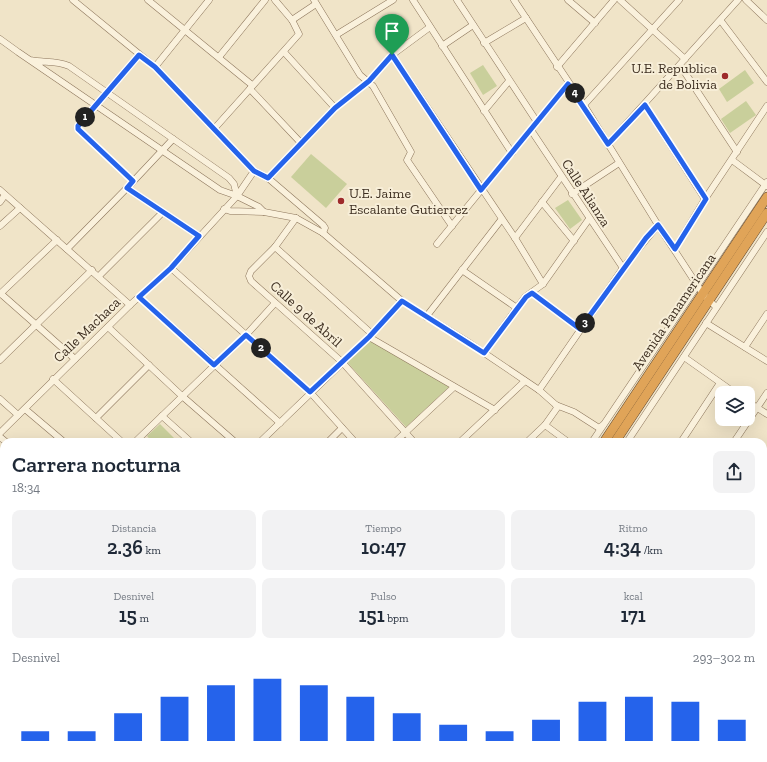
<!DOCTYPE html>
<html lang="es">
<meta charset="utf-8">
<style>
body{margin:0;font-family:"Zilla Slab",serif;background:#f2f2f3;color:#1f2937;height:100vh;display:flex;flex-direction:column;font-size:15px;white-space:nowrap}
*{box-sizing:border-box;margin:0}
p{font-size:13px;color:#747a83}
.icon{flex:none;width:22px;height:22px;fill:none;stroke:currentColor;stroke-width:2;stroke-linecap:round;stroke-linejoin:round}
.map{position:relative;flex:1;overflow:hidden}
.sheet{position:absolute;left:0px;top:438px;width:767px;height:324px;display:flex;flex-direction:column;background:#fff;border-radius:12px 12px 0 0;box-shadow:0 4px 16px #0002}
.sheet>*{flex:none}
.fabs{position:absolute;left:715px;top:386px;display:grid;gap:8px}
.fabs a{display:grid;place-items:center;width:40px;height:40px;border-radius:8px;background:#fff;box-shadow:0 4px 16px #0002;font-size:20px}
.pin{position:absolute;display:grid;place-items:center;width:34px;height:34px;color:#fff;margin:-41px -17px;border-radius:50% 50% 50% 0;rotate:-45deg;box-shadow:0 0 4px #0007}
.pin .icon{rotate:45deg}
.km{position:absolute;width:20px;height:20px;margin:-10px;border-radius:50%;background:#222;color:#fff;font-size:11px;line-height:20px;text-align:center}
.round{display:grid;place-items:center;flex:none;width:42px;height:42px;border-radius:8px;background:#f2f2f3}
.headline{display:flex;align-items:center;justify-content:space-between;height:68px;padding:0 12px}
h1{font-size:22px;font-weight:600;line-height:30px}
.stats{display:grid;grid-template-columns:repeat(3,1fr);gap:6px;height:68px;padding:4px 12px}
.stats div{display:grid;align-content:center;border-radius:8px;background:#f2f2f3;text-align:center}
.stats b{font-size:20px;font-weight:600}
.stats small{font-size:11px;font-weight:400}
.stats p{font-size:11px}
.chart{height:112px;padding:8px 12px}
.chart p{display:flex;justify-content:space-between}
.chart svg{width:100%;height:72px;margin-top:4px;stroke:#2563eb;stroke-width:6}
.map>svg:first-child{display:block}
.green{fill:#c9cf9b}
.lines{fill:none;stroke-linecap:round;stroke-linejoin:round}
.minor-casing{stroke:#8d765c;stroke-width:7}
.highway-casing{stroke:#5b4430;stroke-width:10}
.minor{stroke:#faf1dc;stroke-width:6}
.highway{stroke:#e0a458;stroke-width:9}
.route-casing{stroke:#fff;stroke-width:8}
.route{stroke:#2563eb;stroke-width:5}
.poi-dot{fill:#9e2a2b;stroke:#f7eed8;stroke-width:1.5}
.labels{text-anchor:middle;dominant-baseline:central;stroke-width:4;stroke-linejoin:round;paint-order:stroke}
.poi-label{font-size:14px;fill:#3d2e20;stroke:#f7eed8;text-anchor:end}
.street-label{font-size:14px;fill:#3d2e20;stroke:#f7eed8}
</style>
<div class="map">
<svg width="767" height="762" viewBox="0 0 767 762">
<rect width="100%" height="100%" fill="#f0e4c8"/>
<!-- green -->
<g class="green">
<polygon points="483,65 497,86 483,95 470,73"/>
<polygon points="745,70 754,83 727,102 719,89"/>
<polygon points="746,101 756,115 730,133 721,119"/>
<polygon points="311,154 347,184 326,208 291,177"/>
<polygon points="568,200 582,220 570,229 555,208"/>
<polygon points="370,340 450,386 406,427 347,362"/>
<polygon points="160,424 178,442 152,442 147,436"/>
</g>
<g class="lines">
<!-- minor casing -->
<g class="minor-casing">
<g id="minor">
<polyline points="73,0 155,67 254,171 268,178 323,225 325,228 323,233"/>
<polyline points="148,0 252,85"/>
<polyline points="314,0 360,75 373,86 411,152 407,160 452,226"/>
<polyline points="413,0 512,153"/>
<polyline points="457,0 537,122"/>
<polyline points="514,0 584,105 658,225 703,294 716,307"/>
<polyline points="568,0 595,23"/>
<polyline points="620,0 685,59"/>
<polyline points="746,0 767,20"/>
<polyline points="292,20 316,4"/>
<polyline points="721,21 767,82"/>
<polyline points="336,35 393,0"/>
<path d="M0,39L18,52L220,190L237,196L234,184L229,178L69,66C55,60 44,63 30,60"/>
<polyline points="484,43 526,18"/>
<polyline points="442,46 473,25"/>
<polyline points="284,52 335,108"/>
<polyline points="392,55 515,238 543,284"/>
<polyline points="219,57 265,0"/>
<polyline points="680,65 737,152"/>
<polyline points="155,67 209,0"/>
<polyline points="557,67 614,0"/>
<polyline points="250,89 301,143"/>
<polyline points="584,105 679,0"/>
<polyline points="645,105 705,199"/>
<polyline points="484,111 509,81"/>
<polyline points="214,129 299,34 292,20 275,0"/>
<polyline points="531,130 623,268"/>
<polyline points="608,144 738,0"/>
<polyline points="732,160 767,186"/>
<polyline points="268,178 335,108 369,81 392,55 430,27"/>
<polyline points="133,181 78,129 78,126 139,55"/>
<polyline points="127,188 199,236"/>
<polyline points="0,190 130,305"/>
<polyline points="572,194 619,163"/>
<polyline points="237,196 259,207 264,212 296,218 323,233 402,301 468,342 539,390 556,405 557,408 545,425 568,442"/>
<polyline points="0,202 5,195"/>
<polyline points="542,202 574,241"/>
<polyline points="224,209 230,211 264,212"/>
<polyline points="296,218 275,247 251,271 249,276 251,281 342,362 414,442"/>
<polyline points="0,226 20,208"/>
<polyline points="515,238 561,177"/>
<polyline points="437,244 568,84"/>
<polyline points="275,247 372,334"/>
<polyline points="67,249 127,188 173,139"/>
<polyline points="675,249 705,199 767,106"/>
<polyline points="171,268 310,392 355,442"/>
<polyline points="462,270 517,308"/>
<polyline points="99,276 162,213"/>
<polyline points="0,293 75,359"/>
<polyline points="532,293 580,329"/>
<polyline points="0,294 57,240"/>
<polyline points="139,297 280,423"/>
<polyline points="426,317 501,220"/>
<polyline points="706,323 767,361"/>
<polyline points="108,327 182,396 235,442"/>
<polyline points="369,337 495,410"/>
<polyline points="745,347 767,314"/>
<polyline points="484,353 525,297 543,284 589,219"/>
<polyline points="684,357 735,393"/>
<polyline points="0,360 92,270"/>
<polyline points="53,379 122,442"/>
<polyline points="539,390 623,268 658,225"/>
<polyline points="0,399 18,415"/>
<polyline points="748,402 767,414"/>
<polyline points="556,405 574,412 599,428 603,425"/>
<polyline points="25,409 64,442"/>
<polyline points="162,416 191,442"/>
<polyline points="96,418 149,365"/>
<polyline points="0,433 130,305 171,268 237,196 254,171"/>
<polyline points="0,437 6,442"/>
<polyline points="135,442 246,335 275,303"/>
<polyline points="260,442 369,337 402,301"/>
<polyline points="328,442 342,428"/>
<polyline points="395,442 454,387"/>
<polyline points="460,442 525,381"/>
<polyline points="527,442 545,425"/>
<polyline points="592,442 767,182"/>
<polyline points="627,442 767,232"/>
<polyline points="681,442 720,383"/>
<polyline points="734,442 767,393"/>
<polyline points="763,471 767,465"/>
<polyline points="0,490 4,493"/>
<polyline points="0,548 4,551"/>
<polyline points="763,551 767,545"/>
<polyline points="763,559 767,561"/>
<polyline points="763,587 767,590"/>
<polyline points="763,592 767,600"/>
<polyline points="0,604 4,593"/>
<polyline points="763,644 767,640"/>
<polyline points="0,668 4,669"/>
<polyline points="763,707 767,703"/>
<polyline points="0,726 4,715"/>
<polyline points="235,758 240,762"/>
<polyline points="288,758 291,762"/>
<polyline points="749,758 752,762"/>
<polyline points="0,760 5,762"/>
<polyline points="33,762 34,758"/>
<polyline points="79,762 81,758"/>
<polyline points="127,762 128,758"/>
<polyline points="221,762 223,758"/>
<polyline points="314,762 316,758"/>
<polyline points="379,762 382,758"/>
<polyline points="415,762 418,758"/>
<polyline points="469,762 472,758"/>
<polyline points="498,762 502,758"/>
<polyline points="567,762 571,758"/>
<polyline points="635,762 639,758"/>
<polyline points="703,762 708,758"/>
<polyline points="763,762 767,758"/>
</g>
</g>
<!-- highway casing -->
<g class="highway-casing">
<g id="highway">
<polyline points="604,442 767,197"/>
<polyline points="615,442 767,213"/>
<polyline points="392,762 394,758"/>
<polyline points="402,762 405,758"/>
</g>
</g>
<!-- minor -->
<use href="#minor" class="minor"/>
<!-- highway -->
<use href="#highway" class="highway"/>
</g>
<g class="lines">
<!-- route casing -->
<g class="route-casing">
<polygon id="route" points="139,55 155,67 254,171 268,178 335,108 369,81 392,55 481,190 568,84 608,144 645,105 706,199 675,249 658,225 646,238 580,329 532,293 526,297 484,353 402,301 369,337 310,392 246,335 214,365 139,297 171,268 199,236 127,188 133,181 78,129 78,126"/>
</g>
<!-- route -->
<use href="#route" class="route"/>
</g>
<!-- markers -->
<g class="poi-dot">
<circle cx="725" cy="76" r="4"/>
<circle cx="341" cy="201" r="4"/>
</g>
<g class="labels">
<!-- poi labels -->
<g class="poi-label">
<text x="717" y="68">U.E. Republica<tspan x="717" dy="16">de Bolivia</tspan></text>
<text x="349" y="193" text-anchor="start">U.E. Jaime<tspan x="349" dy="16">Escalante Gutierrez</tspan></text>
</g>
<!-- street labels -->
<g class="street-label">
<text transform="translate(586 193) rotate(57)">Calle Alianza</text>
<text transform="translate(674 312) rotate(-56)">Avenida Panamericana</text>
<text transform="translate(306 314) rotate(42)">Calle 9 de Abril</text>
<text transform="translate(87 330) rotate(-44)">Calle Machaca</text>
</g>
</g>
</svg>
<div class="fabs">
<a><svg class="icon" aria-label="layers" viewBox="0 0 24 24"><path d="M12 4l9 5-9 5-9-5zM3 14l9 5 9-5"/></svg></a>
</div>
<div class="pin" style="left:392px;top:55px;background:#1e9e55"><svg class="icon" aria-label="arrive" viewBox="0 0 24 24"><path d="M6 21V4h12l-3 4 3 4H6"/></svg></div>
<b class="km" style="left:85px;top:117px">1</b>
<b class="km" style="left:261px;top:348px">2</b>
<b class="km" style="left:585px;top:323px">3</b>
<b class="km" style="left:575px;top:93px">4</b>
<section class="sheet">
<div class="headline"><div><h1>Carrera nocturna</h1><p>18:34</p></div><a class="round"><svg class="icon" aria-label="share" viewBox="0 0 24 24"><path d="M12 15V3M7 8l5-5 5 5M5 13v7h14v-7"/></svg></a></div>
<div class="stats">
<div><p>Distancia</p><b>2.36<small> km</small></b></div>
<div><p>Tiempo</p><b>10:47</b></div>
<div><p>Ritmo</p><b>4:34<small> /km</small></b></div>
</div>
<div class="stats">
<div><p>Desnivel</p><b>15<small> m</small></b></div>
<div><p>Pulso</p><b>151<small> bpm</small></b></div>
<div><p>kcal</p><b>171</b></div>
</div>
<div class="chart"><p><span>Desnivel</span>293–302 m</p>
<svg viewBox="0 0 160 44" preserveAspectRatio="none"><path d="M5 44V38M15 44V38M25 44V27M35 44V17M45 44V10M55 44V6M65 44V10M75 44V17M85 44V27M95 44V34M105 44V38M115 44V31M125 44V20M135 44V17M145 44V20M155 44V31"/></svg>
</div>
</section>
</div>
